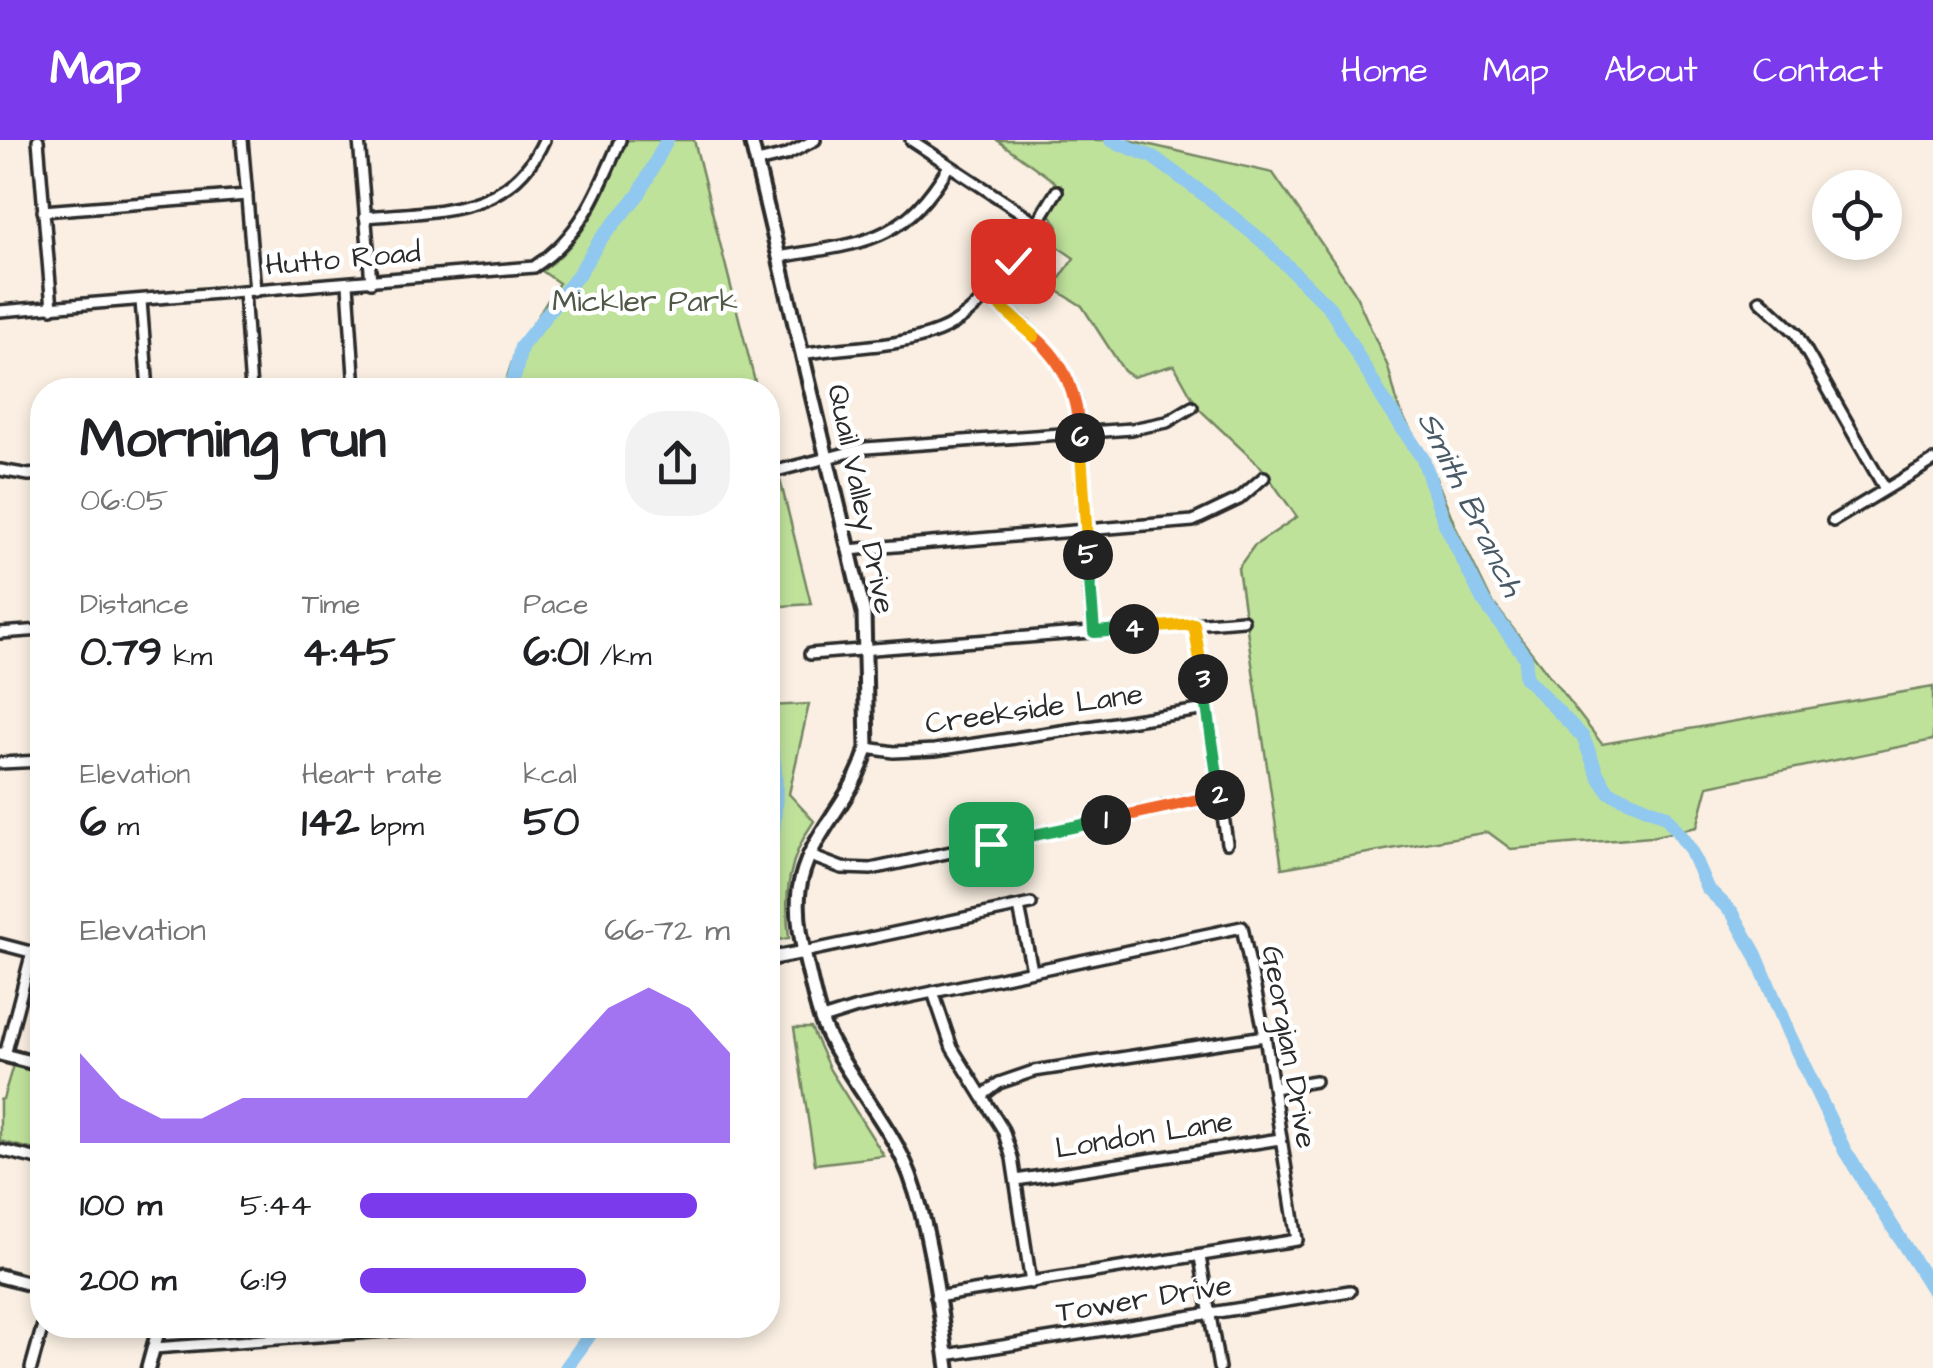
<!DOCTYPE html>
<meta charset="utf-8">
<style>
body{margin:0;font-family:"Architects Daughter",sans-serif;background:#f2f2f2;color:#202124;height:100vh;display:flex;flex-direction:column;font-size:38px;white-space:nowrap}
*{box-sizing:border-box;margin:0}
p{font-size:32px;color:#757577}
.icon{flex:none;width:55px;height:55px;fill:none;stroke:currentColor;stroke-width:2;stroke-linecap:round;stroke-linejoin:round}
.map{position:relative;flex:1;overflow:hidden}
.side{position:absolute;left:30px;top:238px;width:750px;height:960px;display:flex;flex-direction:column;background:#fff;border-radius:40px;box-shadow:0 5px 15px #0003}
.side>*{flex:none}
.buttons{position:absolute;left:1812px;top:30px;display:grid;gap:20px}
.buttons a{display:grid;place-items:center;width:90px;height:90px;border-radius:50%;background:#fff;box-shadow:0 5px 15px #0003;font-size:50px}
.pin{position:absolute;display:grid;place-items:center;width:85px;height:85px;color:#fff;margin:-42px;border-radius:20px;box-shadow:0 5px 15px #0006}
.km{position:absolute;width:50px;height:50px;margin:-25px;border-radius:50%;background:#222;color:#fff;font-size:28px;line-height:50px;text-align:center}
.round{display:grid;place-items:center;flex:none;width:105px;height:105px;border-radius:40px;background:#f2f2f2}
.summary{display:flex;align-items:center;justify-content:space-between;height:170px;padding:0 50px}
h1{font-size:55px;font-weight:700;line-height:75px}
.figures{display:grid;grid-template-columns:repeat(3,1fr);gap:15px;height:170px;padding:10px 50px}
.figures div{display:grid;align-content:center}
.figures b{font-size:42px;font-weight:700}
.figures small{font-size:28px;font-weight:400}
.figures p{font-size:28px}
.chart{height:280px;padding:20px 50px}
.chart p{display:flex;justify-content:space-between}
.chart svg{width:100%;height:180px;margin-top:10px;fill:#7c3aed;opacity:.7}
ul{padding:0 50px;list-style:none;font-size:32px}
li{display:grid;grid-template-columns:160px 120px 1fr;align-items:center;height:75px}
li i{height:25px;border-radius:12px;background:#7c3aed}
header{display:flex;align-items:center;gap:60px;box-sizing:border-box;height:140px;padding:0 50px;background:#7c3aed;color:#fff}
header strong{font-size:48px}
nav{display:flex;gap:55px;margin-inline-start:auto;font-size:35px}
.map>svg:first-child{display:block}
.green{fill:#bfe29b;stroke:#758663;stroke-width:2.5}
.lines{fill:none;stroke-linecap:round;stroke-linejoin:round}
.river{stroke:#90c8ef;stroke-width:14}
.minor-casing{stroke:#2b2b2b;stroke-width:16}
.tertiary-casing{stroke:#2b2b2b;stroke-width:19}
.minor{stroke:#fff;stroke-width:9}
.tertiary{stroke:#fff;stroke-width:11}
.split-1-casing{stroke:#fff;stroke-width:20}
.split-2-casing{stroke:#fff;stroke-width:20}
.split-3-casing{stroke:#fff;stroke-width:20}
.split-4-casing{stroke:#fff;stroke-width:20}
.split-5-casing{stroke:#fff;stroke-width:20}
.split-6-casing{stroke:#fff;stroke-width:20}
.split-7-casing{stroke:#fff;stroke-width:20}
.split-8-casing{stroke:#fff;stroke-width:20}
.split-1{stroke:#22a559;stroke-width:12}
.split-2{stroke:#f0652b;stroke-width:12}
.split-3{stroke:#22a559;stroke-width:12}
.split-4{stroke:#f5b400;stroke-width:12}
.split-5{stroke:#22a559;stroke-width:12}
.split-6{stroke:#f5b400;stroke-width:12}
.split-7{stroke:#f0652b;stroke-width:12}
.split-8{stroke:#f5b400;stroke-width:12}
.labels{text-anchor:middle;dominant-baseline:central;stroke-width:9;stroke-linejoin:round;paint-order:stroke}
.street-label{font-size:30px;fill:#2b2b2b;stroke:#fff}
.park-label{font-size:30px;fill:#505947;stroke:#fff}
.water-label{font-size:32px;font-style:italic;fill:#495a66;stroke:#fff}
</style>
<header>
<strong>Map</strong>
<nav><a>Home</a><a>Map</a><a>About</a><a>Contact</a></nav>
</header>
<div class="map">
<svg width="1933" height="1228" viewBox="0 0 1933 1228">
<rect width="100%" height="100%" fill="#faefe2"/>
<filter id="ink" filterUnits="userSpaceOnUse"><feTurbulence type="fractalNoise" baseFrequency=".01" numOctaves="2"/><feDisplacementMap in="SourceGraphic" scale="20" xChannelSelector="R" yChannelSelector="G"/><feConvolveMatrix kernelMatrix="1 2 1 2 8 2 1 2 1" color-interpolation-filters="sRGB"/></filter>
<g filter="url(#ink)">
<!-- green -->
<g class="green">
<path d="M627,0H694L757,250H503L515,212L559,143L542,131C588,98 607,51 627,0Z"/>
<polygon points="997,0 1129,0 1273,33 1354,151 1388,227 1399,269 1432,328 1456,388 1491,460 1602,604 1933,547 1933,600 1708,646 1697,687 1651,697 1511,709 1488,692 1282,728 1238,428 1254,406 1297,377 1262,328 1198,268 1174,225 1133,237 1124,231 1082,166 1053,148 1074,118 1048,100 1058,87 1049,72 1039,66 1055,42"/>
<polygon points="768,291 811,464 768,467"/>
<path d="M809,564L789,654L814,681C788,718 784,754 789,798L768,802V566Z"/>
<polygon points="794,888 811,888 830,930 884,1016 815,1024"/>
<polygon points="13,925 42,932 42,1012 0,1001 0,960 3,959"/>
</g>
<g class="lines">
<!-- river -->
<g class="river">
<polyline points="1111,0 1153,17 1209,58 1261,100 1330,168 1383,259 1423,319 1445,384 1483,460 1526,518 1525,537 1583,597 1598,635 1609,652 1666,676 1690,709 1707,748 1732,772 1756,815 1789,894 1845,1011 1933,1151"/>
<polyline points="508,250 515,235 521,207 578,135 600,100 639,54 667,0"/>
<path d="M768,598C781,628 775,692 768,724"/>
<polyline points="566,1228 597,1185"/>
</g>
<!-- minor casing -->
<g class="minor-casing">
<g id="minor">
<polyline points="38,0 52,168"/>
<polyline points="242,0 255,151"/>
<polyline points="359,0 371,142"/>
<polyline points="911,0 1037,83"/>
<polyline points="757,22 786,15 815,0"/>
<polyline points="43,71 247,55"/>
<path d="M365,77C437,70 510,76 544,0"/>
<path d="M779,117C864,102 901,105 949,26"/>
<polyline points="348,144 355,250"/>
<polyline points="244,152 251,250"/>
<path d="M986,153C1026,187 1072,220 1078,275L1093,492"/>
<polyline points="1760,160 1796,193 1885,349"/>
<polyline points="141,161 148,250"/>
<path d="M0,171L534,127C581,96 599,50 620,0"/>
<path d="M802,214C847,206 897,208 939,191C991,170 1029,96 1057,51"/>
<polyline points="0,330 29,335 42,333"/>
<polyline points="780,330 866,308 1132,289 1167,282 1192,267"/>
<polyline points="1833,381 1933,321"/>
<polyline points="848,410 1193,381 1239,359 1264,337"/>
<polyline points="1195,484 1227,703"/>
<polyline points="0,493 42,490"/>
<polyline points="810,514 1243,480"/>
<polyline points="867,608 894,612 935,610 1207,569"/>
<polyline points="0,623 42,621"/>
<polyline points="808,715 842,728 871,729 1220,655"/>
<polyline points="1019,767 1032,830"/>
<polyline points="0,804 42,815"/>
<polyline points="804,812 1031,764"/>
<polyline points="933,852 952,908 1003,990 1012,1018 1031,1143"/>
<polyline points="822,879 857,868 1242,787 1265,896 1297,1100 936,1157"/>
<polyline points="5,915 32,812"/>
<polyline points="1274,948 1315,941"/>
<polyline points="982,956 999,943 1034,931 1265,896"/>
<polyline points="0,1010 42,1020"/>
<polyline points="1016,1040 1280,999"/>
<polyline points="1200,1117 1219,1228"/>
<polyline points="154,1208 468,1185"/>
<polyline points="946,1215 1350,1151"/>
<polyline points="31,1228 43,1185"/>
</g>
</g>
<!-- tertiary casing -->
<g class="tertiary-casing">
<g id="tertiary">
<path d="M751,0L864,473L867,608C854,661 807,695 799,750C796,775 801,801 807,825C813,849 817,875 829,898C853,944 891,986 910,1035C932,1095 939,1165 948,1228"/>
<polyline points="768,819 804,812"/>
<polyline points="0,914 42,925"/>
<polyline points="0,1136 42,1147"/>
<polyline points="148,1228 157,1195 155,1185"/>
</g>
</g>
<!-- minor -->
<use href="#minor" class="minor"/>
<!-- tertiary -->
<use href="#tertiary" class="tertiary"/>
</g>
</g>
<g class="lines" filter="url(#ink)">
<!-- split-1 casing -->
<g class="split-1-casing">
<polyline id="split-1" points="991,704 1106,680"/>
</g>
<!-- split-2 casing -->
<g class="split-2-casing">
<polyline id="split-2" points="1106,680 1220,655"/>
</g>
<!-- split-3 casing -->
<g class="split-3-casing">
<polyline id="split-3" points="1203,539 1220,655"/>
</g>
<!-- split-4 casing -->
<g class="split-4-casing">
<polyline id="split-4" points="1134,489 1194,484 1203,539"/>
</g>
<!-- split-5 casing -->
<g class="split-5-casing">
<polyline id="split-5" points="1088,415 1094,492 1134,489"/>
</g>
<!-- split-6 casing -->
<g class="split-6-casing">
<polyline id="split-6" points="1080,298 1088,415"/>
</g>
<!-- split-7 casing -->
<g class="split-7-casing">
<path id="split-7" d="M1034,196C1067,224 1077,256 1080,298"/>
</g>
<!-- split-8 casing -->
<g class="split-8-casing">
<polyline id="split-8" points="1013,121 986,153 1034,196"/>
</g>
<!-- split-1 -->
<use href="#split-1" class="split-1"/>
<!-- split-2 -->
<use href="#split-2" class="split-2"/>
<!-- split-3 -->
<use href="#split-3" class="split-3"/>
<!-- split-4 -->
<use href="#split-4" class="split-4"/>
<!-- split-5 -->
<use href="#split-5" class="split-5"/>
<!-- split-6 -->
<use href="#split-6" class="split-6"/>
<!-- split-7 -->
<use href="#split-7" class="split-7"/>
<!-- split-8 -->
<use href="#split-8" class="split-8"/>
</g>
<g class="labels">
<!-- street labels -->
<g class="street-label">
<text transform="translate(343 119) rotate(-5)">Hutto Road</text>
<text transform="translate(861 359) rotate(78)">Quail Valley Drive</text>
<text transform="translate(1034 569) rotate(-8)">Creekside Lane</text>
<text transform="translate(1289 907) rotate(80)">Georgian Drive</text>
<text transform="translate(1144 995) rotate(-9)">London Lane</text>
<text transform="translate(1144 1159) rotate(-9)">Tower Drive</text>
</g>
<!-- park labels -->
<g class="park-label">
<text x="645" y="162">Mickler Park</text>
</g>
<!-- water labels -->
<g class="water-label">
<text transform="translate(1470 364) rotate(64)">Smith Branch</text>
</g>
</g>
</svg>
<div class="buttons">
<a><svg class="icon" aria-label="locate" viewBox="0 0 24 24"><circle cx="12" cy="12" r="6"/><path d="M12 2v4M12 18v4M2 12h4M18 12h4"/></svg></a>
</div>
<div class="pin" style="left:991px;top:704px;background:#1e9e55"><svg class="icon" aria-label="arrive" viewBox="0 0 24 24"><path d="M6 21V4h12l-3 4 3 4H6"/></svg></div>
<div class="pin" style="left:1013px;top:121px;background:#d93025"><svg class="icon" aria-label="check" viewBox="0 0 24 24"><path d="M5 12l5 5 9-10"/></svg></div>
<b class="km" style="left:1106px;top:680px">1</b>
<b class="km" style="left:1220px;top:655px">2</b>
<b class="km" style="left:1203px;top:539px">3</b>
<b class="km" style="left:1134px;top:489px">4</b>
<b class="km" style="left:1088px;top:415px">5</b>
<b class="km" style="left:1080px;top:298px">6</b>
<section class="side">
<div class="summary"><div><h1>Morning run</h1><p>06:05</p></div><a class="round"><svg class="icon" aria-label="share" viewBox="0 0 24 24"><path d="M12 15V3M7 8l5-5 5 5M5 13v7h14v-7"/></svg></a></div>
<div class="figures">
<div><p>Distance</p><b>0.79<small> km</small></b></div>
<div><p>Time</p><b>4:45</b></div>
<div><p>Pace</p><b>6:01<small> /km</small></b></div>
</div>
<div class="figures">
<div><p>Elevation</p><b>6<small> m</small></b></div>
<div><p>Heart rate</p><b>142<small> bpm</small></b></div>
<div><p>kcal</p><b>50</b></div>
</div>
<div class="chart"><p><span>Elevation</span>66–72 m</p>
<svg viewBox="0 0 160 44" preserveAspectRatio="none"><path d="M0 44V22L10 33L20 38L30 38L40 33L50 33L60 33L70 33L80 33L90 33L100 33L110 33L120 22L130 11L140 6L150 11L160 22V44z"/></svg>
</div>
<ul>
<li><b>100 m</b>5:44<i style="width:91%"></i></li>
<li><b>200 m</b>6:19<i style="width:61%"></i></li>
</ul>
</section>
</div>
